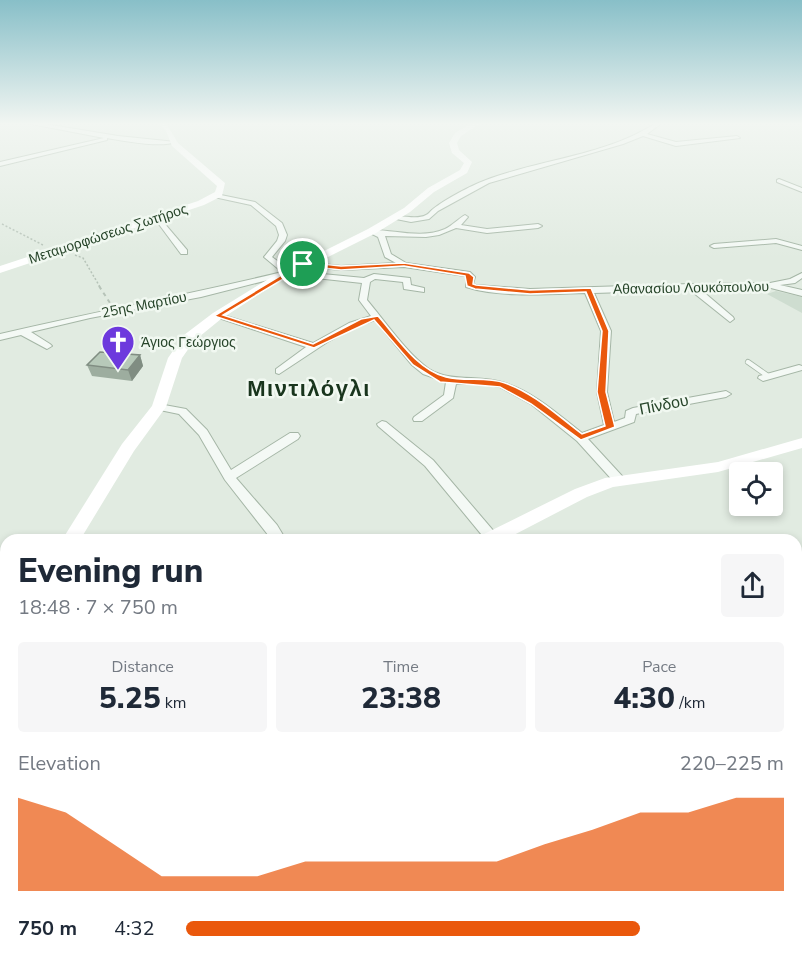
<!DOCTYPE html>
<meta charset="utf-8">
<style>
body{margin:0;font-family:"Nunito Sans",sans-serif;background:#f6f6f7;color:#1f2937;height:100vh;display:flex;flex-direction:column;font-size:22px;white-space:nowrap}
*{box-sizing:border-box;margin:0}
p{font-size:20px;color:#747a83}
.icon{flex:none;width:33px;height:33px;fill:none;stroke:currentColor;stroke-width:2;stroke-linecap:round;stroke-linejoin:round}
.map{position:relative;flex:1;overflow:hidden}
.sheet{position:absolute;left:0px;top:534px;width:802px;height:430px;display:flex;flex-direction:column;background:#fff;border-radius:18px 18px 0 0;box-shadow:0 3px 9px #0003}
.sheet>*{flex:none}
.buttons{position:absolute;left:729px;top:462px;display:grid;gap:12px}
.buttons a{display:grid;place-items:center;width:54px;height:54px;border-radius:6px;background:#fff;box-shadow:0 3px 9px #0003;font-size:30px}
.pin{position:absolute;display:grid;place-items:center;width:51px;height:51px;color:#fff;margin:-26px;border:3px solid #fff;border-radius:50%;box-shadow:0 2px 6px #0007}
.round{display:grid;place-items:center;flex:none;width:63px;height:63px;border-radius:6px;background:#f6f6f7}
.head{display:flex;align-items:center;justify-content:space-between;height:102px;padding:0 18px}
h1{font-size:33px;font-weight:800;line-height:45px}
.figures{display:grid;grid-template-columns:repeat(3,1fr);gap:9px;height:102px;padding:6px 18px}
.figures div{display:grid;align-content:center;border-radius:6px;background:#f6f6f7;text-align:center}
.figures b{font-size:30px;font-weight:800}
.figures small{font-size:16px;font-weight:400}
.figures p{font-size:16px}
.chart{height:168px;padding:12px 18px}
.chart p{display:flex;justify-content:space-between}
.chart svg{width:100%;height:108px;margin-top:6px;fill:#ea580c;opacity:.7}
ul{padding:0 18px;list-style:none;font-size:20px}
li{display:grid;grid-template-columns:96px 72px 1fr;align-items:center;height:45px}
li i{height:15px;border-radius:8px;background:#ea580c}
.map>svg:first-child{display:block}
.built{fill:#ceddd0}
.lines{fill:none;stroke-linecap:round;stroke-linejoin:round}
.lane-casing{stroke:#a5b6a6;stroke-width:6}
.street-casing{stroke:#a5b6a6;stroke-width:2}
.path-far1{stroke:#b6c3b8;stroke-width:1.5;stroke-dasharray:2 2;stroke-linecap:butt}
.path{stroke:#b6c3b8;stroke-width:2;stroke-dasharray:4 4;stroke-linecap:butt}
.lane{stroke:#f4f9f5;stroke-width:4.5}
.street{fill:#f4f9f5;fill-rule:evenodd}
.secondary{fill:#fff;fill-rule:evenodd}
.wall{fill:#9dad9f}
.shaded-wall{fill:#808d82}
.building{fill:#b7c9b9;stroke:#808d82;stroke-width:1.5}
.route{fill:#ea580c;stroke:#fff;stroke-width:1.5;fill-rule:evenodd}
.labels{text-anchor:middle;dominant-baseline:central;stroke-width:5;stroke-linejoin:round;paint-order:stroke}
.far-street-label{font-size:14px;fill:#27452a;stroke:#f1f8f1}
.far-poi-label{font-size:14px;fill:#27452a;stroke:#f1f8f1;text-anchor:start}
.street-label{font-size:16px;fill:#27452a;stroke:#f1f8f1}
.district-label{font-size:22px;font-weight:bold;letter-spacing:1.5px;fill:#19351d;stroke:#f1f8f1}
</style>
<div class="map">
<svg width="802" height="964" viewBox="0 0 802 964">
<rect width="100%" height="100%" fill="#e1ebe1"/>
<!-- built -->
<polygon class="built" points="776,291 802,297 802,313 767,294"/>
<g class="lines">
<!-- lane casing -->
<g class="lane-casing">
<polyline id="lane" points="748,362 768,376"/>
</g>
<!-- street casing -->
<g class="street-casing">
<g id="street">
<path d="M26,123H39L118,136L176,142C160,148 125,141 107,138V140L0,166V162L104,138Z"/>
<path d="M656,123H662L647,134L676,142L737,136L740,138L676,146L643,136L623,144L489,183L438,211L429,219L411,222L391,218C400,213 415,221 426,215C429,214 430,211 433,209C446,199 470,186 486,180C541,159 605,156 656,123Z"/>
<polygon points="779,179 802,188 802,192 777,182 777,180"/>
<path d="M216,194L255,202L282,223L287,235L285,241L272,257L291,271L364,278L374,274L410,278L411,285L424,288V292L404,289L403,282L375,279L370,282L367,300C384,320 408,355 429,369C452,383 480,374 505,383C534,392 559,415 582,433L604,425L597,392L601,331L585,293C551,294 499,298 466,287L467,278L465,276L404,267L341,270L303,266L299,264L303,262L341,266L396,263L385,257L378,237L372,234V230C395,230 422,239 445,229C453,225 458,219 465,215L468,217L461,225L487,229L538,224L542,226L538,228L487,233L456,228L439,235L426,237L385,236L391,254L406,263L470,272L475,277L473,284L476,285L530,289L691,284L770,283L790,279L802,273V278L795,283L780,285L802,290V296L767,287L700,289L733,317L734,319L730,322L690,290L594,293L611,331L607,392L614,422L625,418L626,411L633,408L726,391L731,394L726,397L636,414L634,422L588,439L623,477L625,480L619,484L615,483L577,441L531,404L500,387L482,384H456L453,398L422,421H414L413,419L414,417L444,395L446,382L423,374L412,365L375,320L355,327L329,341L279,374L276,373V369L306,347L213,316L214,314H220L313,343L349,323L371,316L359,300L362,283L288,275L201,297L90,318L31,332L50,344L52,346L47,349L21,335L0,340V334C93,312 188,295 282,272L264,257L277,241L279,235L276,226L251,205L214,197L213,196Z"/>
<polygon points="155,217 159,217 187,250 187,254 181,254 155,219"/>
<polygon points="776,239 802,246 802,250 776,243 714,248 710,246 714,244"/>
<polygon points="799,365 802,366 802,370 763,381 758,378 759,376"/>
<polygon points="159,404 186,409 207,430 231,470 290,433 298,433 300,436 298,439 236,478 277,525 286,540 272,540 225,480 199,435 179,414 155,409 154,407"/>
<polygon points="382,421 386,422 433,460 497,535 497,540 486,540 425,466 378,426 377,424"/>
<polygon points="6,655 6,674 0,677 0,658"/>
<rect x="0" y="794" width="6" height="18"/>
<polygon points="242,958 263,958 264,964 242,964"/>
<polygon points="470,958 501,958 499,964 467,964"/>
</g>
</g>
<!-- path-far1 -->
<g class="path-far1">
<polyline points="2,224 43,245"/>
<polyline points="75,255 83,258 100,287"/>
</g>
<!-- path -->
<polyline class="path" points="99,286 110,303"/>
<!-- lane -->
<use href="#lane" class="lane"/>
<!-- street -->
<use href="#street" class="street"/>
<!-- secondary -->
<g class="secondary">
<polygon points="159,123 166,123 178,143 225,183 222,196 204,205 0,273 0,266 198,201 215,192 217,186 172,146 166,131"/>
<polygon points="472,123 481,123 461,136 457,143 459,150 472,162 467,173 434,192 410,212 376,233 278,282 221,319 194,341 182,358 166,407 134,451 80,540 62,540 122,444 152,406 168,358 184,335 213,313 270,278 368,229 404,208 428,188 460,170 464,163 452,153 449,143 455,133"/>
<polygon points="802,438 802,448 718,472 613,487 587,497 504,540 479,540 482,535 575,489 605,478 718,462"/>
<rect x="0" y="600" width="6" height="16"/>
<polygon points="732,958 761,958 764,964 734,964"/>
</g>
</g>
<!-- wall -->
<polygon class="wall" points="140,355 143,366 132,381 92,376 87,365"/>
<!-- shaded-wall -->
<polygon class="shaded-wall" points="140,355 143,366 132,381 128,370"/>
<!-- building -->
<polygon class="building" points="100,352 140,355 128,370 87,365"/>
<!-- sky -->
<linearGradient id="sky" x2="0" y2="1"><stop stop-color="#88bfc8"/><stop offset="0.48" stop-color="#f2f6f2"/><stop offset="1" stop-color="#f2f6f2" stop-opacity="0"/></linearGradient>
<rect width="802" height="258" fill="url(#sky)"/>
<!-- route -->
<path class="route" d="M303,262L341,266L404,263L469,273L474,277L473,284L476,285L530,290L591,288L609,331L606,392L615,427L581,440L531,404L500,387L440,382L413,365L374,320L314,348L214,316ZM305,266L341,270L404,266L465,276L467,286L475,289L530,294L586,292L602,331L597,392L605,426L582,434C558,416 534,393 505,383C486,376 465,382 446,377C417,370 396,336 378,316L361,319L313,344L223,315Z"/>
<!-- icons -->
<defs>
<g id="church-pin" transform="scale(1.725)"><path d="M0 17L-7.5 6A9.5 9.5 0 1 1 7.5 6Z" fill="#6d39dd" stroke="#f1f8f1"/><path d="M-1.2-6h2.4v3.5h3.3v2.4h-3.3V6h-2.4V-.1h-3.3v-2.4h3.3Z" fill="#fff"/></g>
</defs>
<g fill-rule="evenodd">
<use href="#church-pin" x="118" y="342"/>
</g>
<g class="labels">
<!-- far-street labels -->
<g class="far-street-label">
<text transform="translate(108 234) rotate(-18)">Μεταμορφώσεως Σωτήρος</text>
<text transform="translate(691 288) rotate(-1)">Αθανασίου Λουκόπουλου</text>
<text transform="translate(144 305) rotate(-11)">25ης Μαρτίου</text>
</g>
<!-- far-poi labels -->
<g class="far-poi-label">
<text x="141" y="342">Άγιος Γεώργιος</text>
</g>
<!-- street labels -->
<g class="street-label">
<text transform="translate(664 405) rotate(-11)">Πίνδου</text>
</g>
<!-- district labels -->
<g class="district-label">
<text x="309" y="389">Μιντιλόγλι</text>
</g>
</g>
</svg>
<div class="buttons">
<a><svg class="icon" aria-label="locate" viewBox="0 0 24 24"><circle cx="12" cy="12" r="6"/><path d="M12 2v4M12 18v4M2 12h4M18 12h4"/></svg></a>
</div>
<div class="pin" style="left:303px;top:264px;background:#1e9e55"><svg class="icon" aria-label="arrive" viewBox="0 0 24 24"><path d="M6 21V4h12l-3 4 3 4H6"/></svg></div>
<section class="sheet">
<div class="head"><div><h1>Evening run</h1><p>18:48 · 7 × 750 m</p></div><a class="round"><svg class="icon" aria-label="share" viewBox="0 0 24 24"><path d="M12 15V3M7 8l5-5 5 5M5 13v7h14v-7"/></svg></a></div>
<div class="figures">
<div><p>Distance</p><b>5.25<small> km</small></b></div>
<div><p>Time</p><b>23:38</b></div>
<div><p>Pace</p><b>4:30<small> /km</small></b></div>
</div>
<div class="chart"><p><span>Elevation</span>220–225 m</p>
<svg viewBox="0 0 160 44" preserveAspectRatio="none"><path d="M0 44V6L10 12L20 25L30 38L40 38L50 38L60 32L70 32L80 32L90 32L100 32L110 25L120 19L130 12L140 12L150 6L160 6V44z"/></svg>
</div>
<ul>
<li><b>750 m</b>4:32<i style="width:76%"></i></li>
</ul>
</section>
</div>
